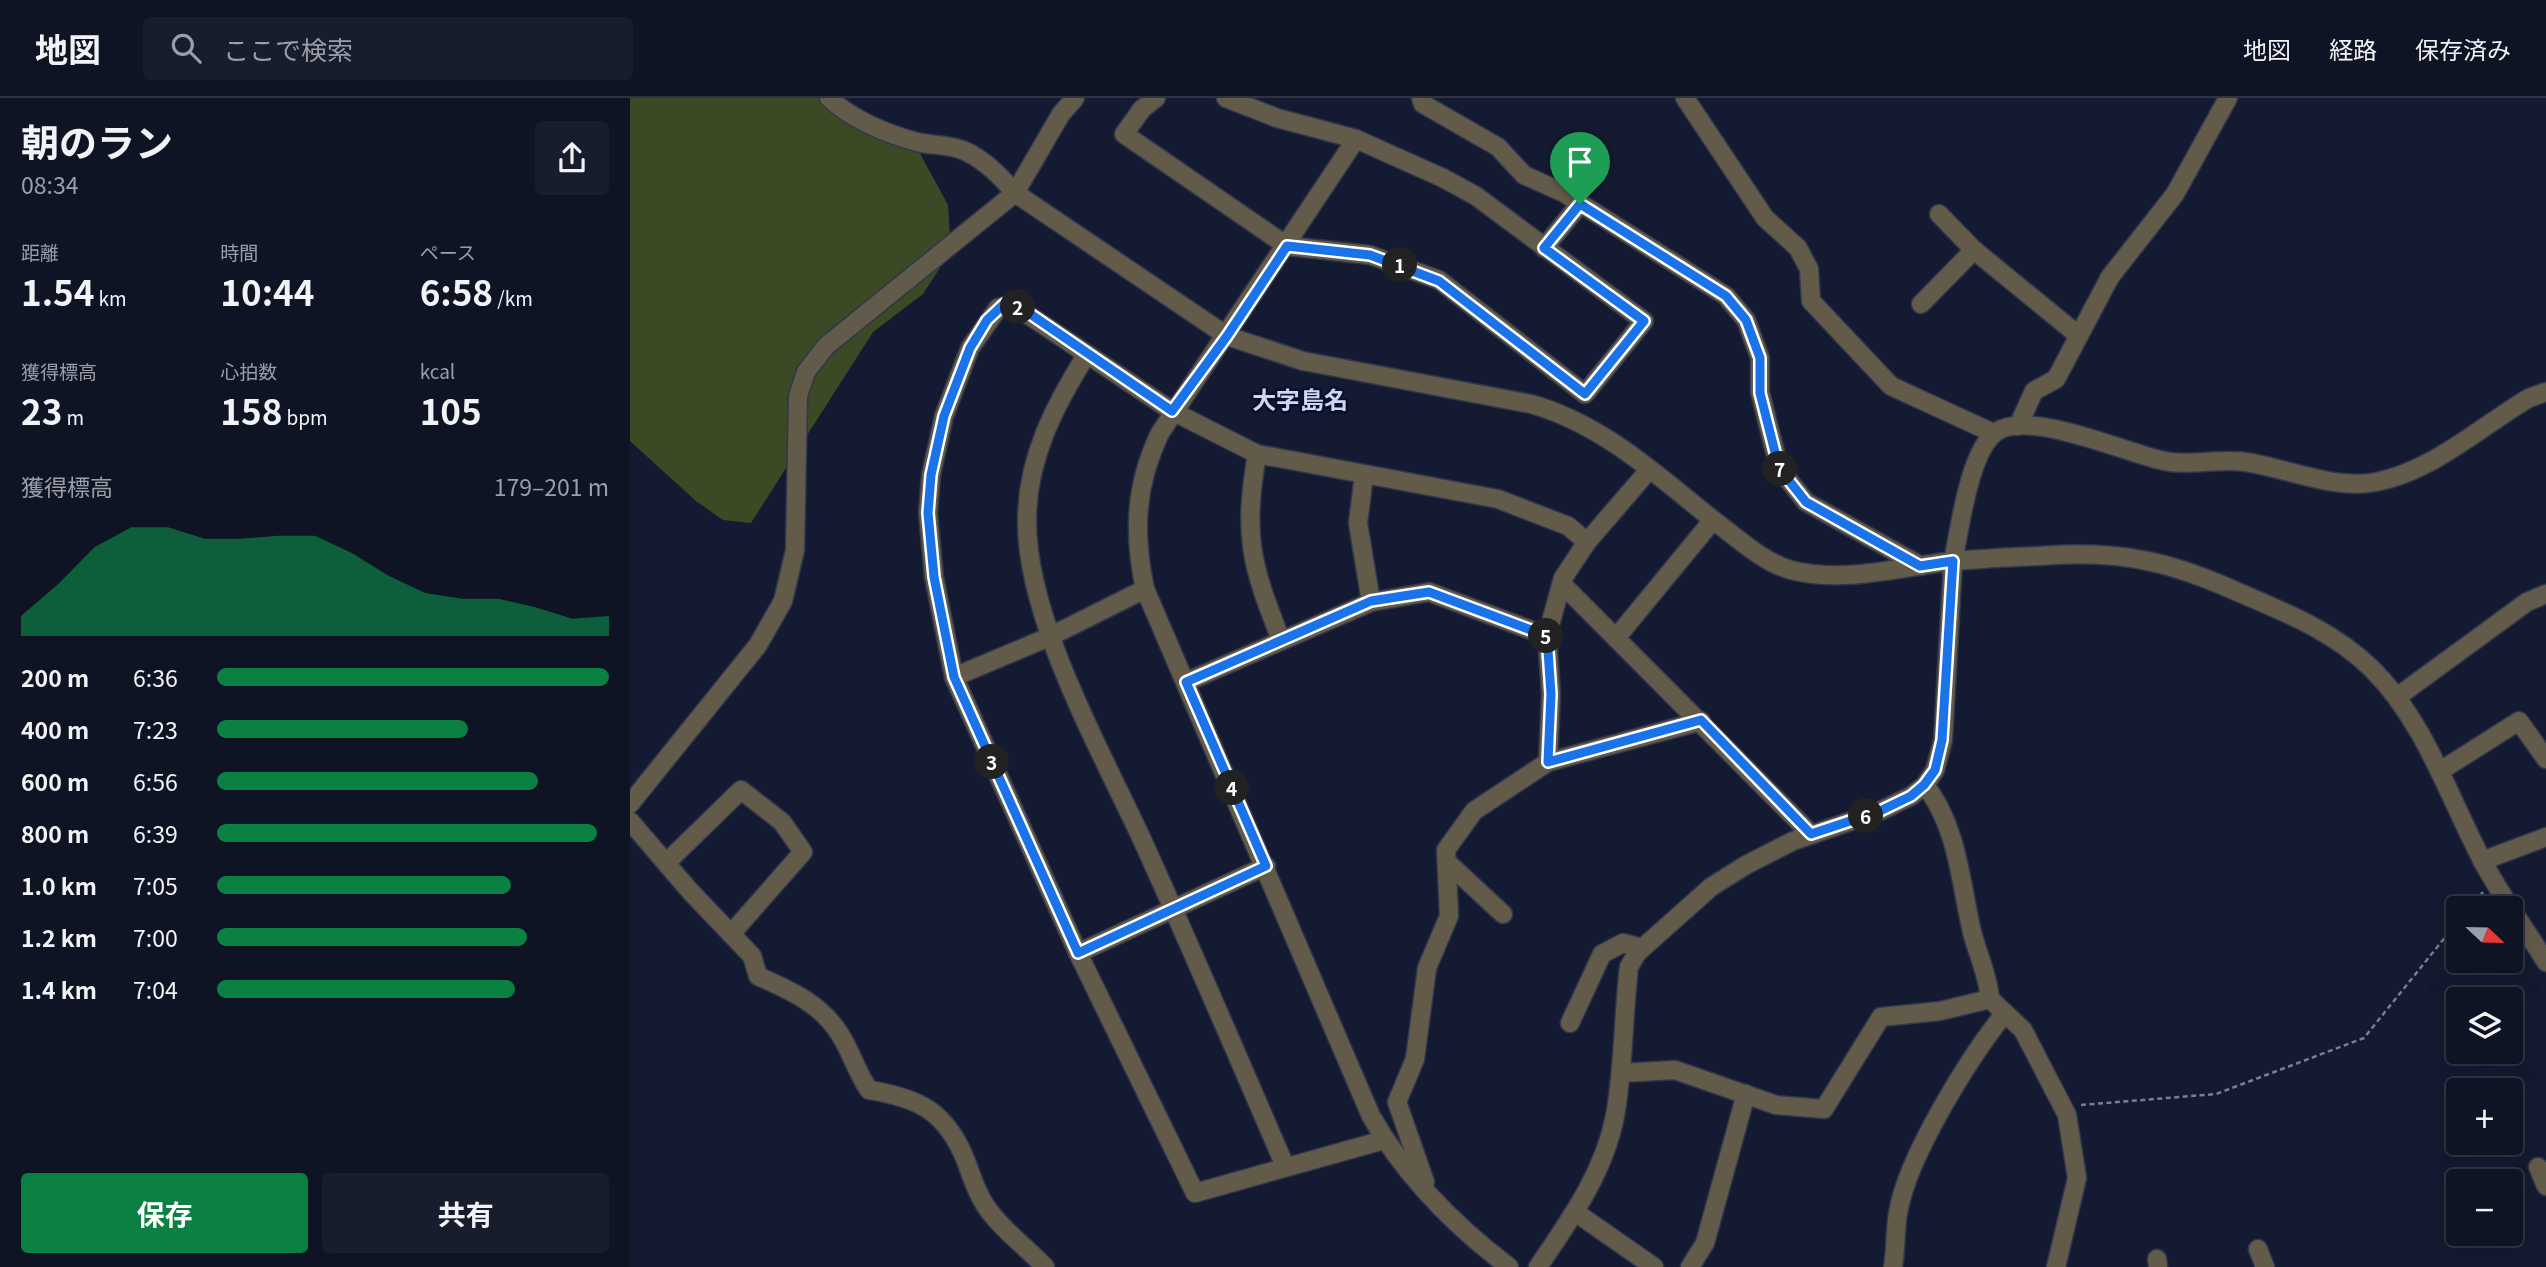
<!DOCTYPE html>
<html lang="ja">
<meta charset="utf-8">
<style>
body{margin:0;font-family:Georgia,"Noto Sans JP",serif;background:#181d2d;color:#f1f3f6;height:100vh;display:flex;flex-direction:column;font-size:26px;white-space:nowrap}
*{box-sizing:border-box;margin:0}
p{font-size:23px;color:#9b9ea7}
.icon{flex:none;width:38px;height:38px;fill:none;stroke:currentColor;stroke-width:2;stroke-linecap:round;stroke-linejoin:round}
.map{position:relative;flex:1;overflow:hidden}
.sheet{display:flex;flex-direction:column;background:#0f1425;width:630px}
.sheet>*{flex:none}
.needle{width:46px;rotate:112deg}
.controls{position:absolute;left:1816px;top:798px;display:grid;gap:14px}
.controls a{display:grid;place-items:center;width:77px;height:77px;border-radius:7px;background:#0f1425;box-shadow:0 7px 28px #0002,0 0 0 2px #2f3342;font-size:35px}
.pin{position:absolute;display:grid;place-items:center;width:60px;height:60px;color:#fff;margin:-72px -30px;border-radius:50% 50% 50% 0;rotate:-45deg;box-shadow:0 0 7px #0007}
.pin .icon{rotate:45deg}
.km{position:absolute;width:35px;height:35px;margin:-18px;border-radius:50%;background:#222;color:#fff;font-size:19px;line-height:35px;text-align:center}
.round{display:grid;place-items:center;flex:none;width:74px;height:74px;border-radius:7px;background:#181d2d}
.summary{display:flex;align-items:center;justify-content:space-between;height:119px;padding:0 21px}
h1{font-size:38px;font-weight:700;line-height:52px}
.metrics{display:grid;grid-template-columns:repeat(3,1fr);gap:10px;height:119px;padding:7px 21px}
.metrics div{display:grid;align-content:center}
.metrics b{font-size:35px;font-weight:700}
.metrics small{font-size:19px;font-weight:400}
.metrics p{font-size:19px}
.chart{height:196px;padding:14px 21px}
.chart p{display:flex;justify-content:space-between}
.chart svg{width:100%;height:126px;margin-top:7px;fill:#0b8043;opacity:.7}
.action{display:flex;gap:14px;margin-top:auto;padding:14px 21px}
.action a{flex:1;height:80px;border-radius:7px;background:#0b8043;color:#fff;font-size:28px;font-weight:700;line-height:80px;text-align:center}
.action a+a{background:#181d2d;color:#f1f3f6}
ul{padding:0 21px;list-style:none;font-size:23px}
li{display:grid;grid-template-columns:112px 84px 1fr;align-items:center;height:52px}
li i{height:18px;border-radius:9px;background:#0b8043}
header{display:flex;align-items:center;gap:42px;box-sizing:border-box;height:98px;padding:0 35px;background:#0f1425;border-bottom:2px solid #2f3342}
header strong{font-size:33px}
nav{display:flex;gap:38px;margin-inline-start:auto;font-size:24px}
.search{width:490px;height:63px;background:#181d2d;display:flex;align-items:center;gap:18px;box-sizing:border-box;padding:0 24px;border-radius:7px;color:#9b9ea7;font-size:26px}
main{display:flex;flex:1;min-height:0}
.map>svg:first-child{display:block}
.forest{fill:#3b4a25}
.lines{fill:none;stroke-linecap:round;stroke-linejoin:round}
.minor-casing{stroke:#30364c;stroke-width:21}
.tertiary-casing{stroke:#30364c;stroke-width:21}
.path{stroke:#797f93;stroke-width:2.5;stroke-dasharray:5 3.5;stroke-linecap:butt}
.minor{stroke:#635b4a;stroke-width:18}
.tertiary{stroke:#635b4a;stroke-width:18}
.route-casing{stroke:#fff;stroke-width:14}
.route{stroke:#1a73e8;stroke-width:9}
.labels{text-anchor:middle;dominant-baseline:central;stroke-width:5;stroke-linejoin:round;paint-order:stroke}
.quarter-label{font-size:24px;font-weight:bold;fill:#ccd7f7;stroke:#0b1027}
</style>
<header>
<strong>地図</strong>
<div class="search"><svg class="icon" aria-label="search" viewBox="0 0 24 24"><circle cx="10" cy="10" r="6"/><path d="M15 15l6 6"/></svg>ここで検索</div>
<nav><a>地図</a><a>経路</a><a>保存済み</a></nav>
</header>
<main>
<section class="sheet">
<div class="summary"><div><h1>朝のラン</h1><p>08:34</p></div><a class="round"><svg class="icon" aria-label="share" viewBox="0 0 24 24"><path d="M12 15V3M7 8l5-5 5 5M5 13v7h14v-7"/></svg></a></div>
<div class="metrics">
<div><p>距離</p><b>1.54<small> km</small></b></div>
<div><p>時間</p><b>10:44</b></div>
<div><p>ペース</p><b>6:58<small> /km</small></b></div>
</div>
<div class="metrics">
<div><p>獲得標高</p><b>23<small> m</small></b></div>
<div><p>心拍数</p><b>158<small> bpm</small></b></div>
<div><p>kcal</p><b>105</b></div>
</div>
<div class="chart"><p><span>獲得標高</span>179–201 m</p>
<svg viewBox="0 0 160 44" preserveAspectRatio="none"><path d="M0 44V37L10 26L20 13L30 6L40 6L50 10L60 10L70 9L80 9L90 15L100 23L110 29L120 31L130 31L140 34L150 38L160 37V44z"/></svg>
</div>
<ul>
<li><b>200 m</b>6:36<i style="width:100%"></i></li>
<li><b>400 m</b>7:23<i style="width:64%"></i></li>
<li><b>600 m</b>6:56<i style="width:82%"></i></li>
<li><b>800 m</b>6:39<i style="width:97%"></i></li>
<li><b>1.0 km</b>7:05<i style="width:75%"></i></li>
<li><b>1.2 km</b>7:00<i style="width:79%"></i></li>
<li><b>1.4 km</b>7:04<i style="width:76%"></i></li>
</ul>
<div class="action"><a>保存</a><a>共有</a></div>
</section>
<div class="map">
<svg width="1916" height="1169" viewBox="0 0 1916 1169">
<rect width="100%" height="100%" fill="#141a31"/>
<!-- forest -->
<polygon class="forest" points="0,0 207,0 286,48 318,107 321,153 293,196 243,234 121,425 93,422 66,403 0,343"/>
<g class="lines">
<!-- minor casing -->
<g class="minor-casing">
<g id="minor">
<polyline points="526,0 512,11 494,36 657,148 740,157 809,182 955,296 1014,223 846,98 813,80 726,41 647,20 596,0"/>
<polyline points="791,0 793,6 868,49 894,77 934,95 1096,198 1116,222 1130,260 1130,294 1149,370 1176,404 1291,468"/>
<polyline points="1055,0 1135,120 1168,150 1179,171 1181,203 1261,288 1363,335"/>
<path d="M726,41L530,335C505,387 503,435 515,491L741,1018C775,1078 825,1128 879,1169"/>
<polyline points="1309,116 1344,152 1448,237"/>
<polyline points="914,150 950,106"/>
<polyline points="1291,206 1344,152"/>
<path d="M457,256C425,307 397,360 397,422C396,522 473,656 515,748C563,854 609,961 655,1068"/>
<polyline points="1388,328 1404,293 1426,281 1480,179 1545,96 1598,0"/>
<path d="M627,356C613,439 621,466 651,542"/>
<polyline points="734,377 728,425 741,504"/>
<path d="M1323,463C1330,431 1339,353 1366,334C1398,311 1494,354 1530,362C1557,369 1588,360 1615,364C1658,370 1702,392 1746,384C1803,373 1850,329 1899,300L1916,294"/>
<polyline points="932,486 1181,736"/>
<polyline points="986,540 1083,422"/>
<polyline points="324,579 419,539 515,491"/>
<polyline points="556,584 741,504 799,494 917,538"/>
<polyline points="1767,599 1897,504 1916,496"/>
<polyline points="918,664 921,596 917,538 933,480 957,444 1019,372"/>
<polyline points="1810,673 1889,623 1916,661"/>
<path d="M1295,687C1328,730 1330,782 1342,834C1348,857 1358,877 1360,901L1393,932L1437,1017L1447,1080L1426,1169"/>
<polyline points="0,706 128,547 153,503 165,452 168,298 176,274 196,248 385,95 431,16 445,0"/>
<path d="M0,723L60,793L122,858L128,878C161,893 191,905 211,938C222,956 227,975 239,992C289,1000 316,1013 336,1063C342,1079 346,1094 355,1107C370,1130 396,1149 415,1169"/>
<polyline points="1852,763 1916,739"/>
<polyline points="817,764 873,816"/>
<polyline points="36,765 111,692 152,724 173,754 101,836"/>
<polyline points="448,855 636,768"/>
<polyline points="940,925 972,856 993,845 1012,850"/>
<polyline points="991,975 1045,972 1146,1007 1194,1011 1251,919 1310,913 1360,901"/>
<polyline points="754,1042 565,1095 448,855 324,579 304,479 298,415 301,377 314,318 340,250 368,210 382,206 542,313 627,356 868,401 938,428 957,444"/>
<polyline points="1908,1069 1916,1088"/>
<polyline points="795,1084 767,1004 785,961 797,870 819,818 816,752 844,713 918,664 1071,623"/>
<polyline points="945,1114 1024,1169"/>
<polyline points="1628,1151 1635,1169"/>
<polyline points="1527,1161 1528,1169"/>
<polyline points="1060,1169 1075,1145 1116,996"/>
<path d="M1263,1169C1266,1151 1265,1132 1268,1115C1277,1059 1340,958 1375,915"/>
</g>
</g>
<!-- tertiary casing -->
<g class="tertiary-casing">
<g id="tertiary">
<path d="M199,0C221,21 257,36 287,44C303,48 320,46 335,53C356,63 370,78 385,95L597,238L673,263L901,306C973,326 1029,379 1087,425C1110,442 1133,464 1161,472C1214,486 1272,468 1325,463C1358,460 1393,459 1426,457C1497,453 1546,466 1610,495C1657,515 1704,534 1741,570C1794,622 1818,697 1852,762C1870,797 1895,830 1916,864"/>
<path d="M908,1169C940,1122 974,1075 985,1018C994,969 993,918 999,869L1007,855L1081,789L1116,767L1163,743L1250,713L1281,698L1295,687L1305,672L1313,642L1323,463"/>
</g>
</g>
<!-- path -->
<g class="path">
<polyline points="1839,810 1853,794"/>
<polyline points="1451,1007 1586,996 1734,940 1829,822"/>
</g>
<!-- minor -->
<use href="#minor" class="minor"/>
<!-- tertiary -->
<use href="#tertiary" class="tertiary"/>
</g>
<g class="lines">
<!-- route casing -->
<g class="route-casing">
<polygon id="route" points="950,106 1096,198 1116,222 1130,260 1130,295 1149,370 1176,404 1290,468 1323,463 1312,642 1305,672 1294,687 1281,698 1250,713 1181,736 1071,622 918,664 921,596 917,538 799,494 741,503 556,584 636,768 448,855 324,579 304,479 298,415 301,377 314,318 340,250 357,222 374,206 390,209 542,313 597,238 657,148 740,157 809,183 955,296 1014,223 914,150"/>
</g>
<!-- route -->
<use href="#route" class="route"/>
</g>
<g class="labels">
<!-- quarter labels -->
<g class="quarter-label">
<text x="670" y="300">大字島名</text>
</g>
</g>
</svg>
<div class="controls">
<a><svg class="needle" viewBox="-14 -14 28 28"><path d="M0-13l5 13h-10z" fill="#e53935"/><path d="M0 13l5-13h-10z" fill="#9b9ea7"/></svg></a>
<a><svg class="icon" aria-label="layers" viewBox="0 0 24 24"><path d="M12 4l9 5-9 5-9-5zM3 14l9 5 9-5"/></svg></a>
<a>+</a>
<a>−</a>
</div>
<div class="pin" style="left:950px;top:106px;background:#1e9e55"><svg class="icon" aria-label="arrive" viewBox="0 0 24 24"><path d="M6 21V4h12l-3 4 3 4H6"/></svg></div>
<b class="km" style="left:770px;top:167px">1</b>
<b class="km" style="left:388px;top:209px">2</b>
<b class="km" style="left:362px;top:664px">3</b>
<b class="km" style="left:602px;top:690px">4</b>
<b class="km" style="left:916px;top:538px">5</b>
<b class="km" style="left:1236px;top:718px">6</b>
<b class="km" style="left:1150px;top:371px">7</b>
</div>
</main>
